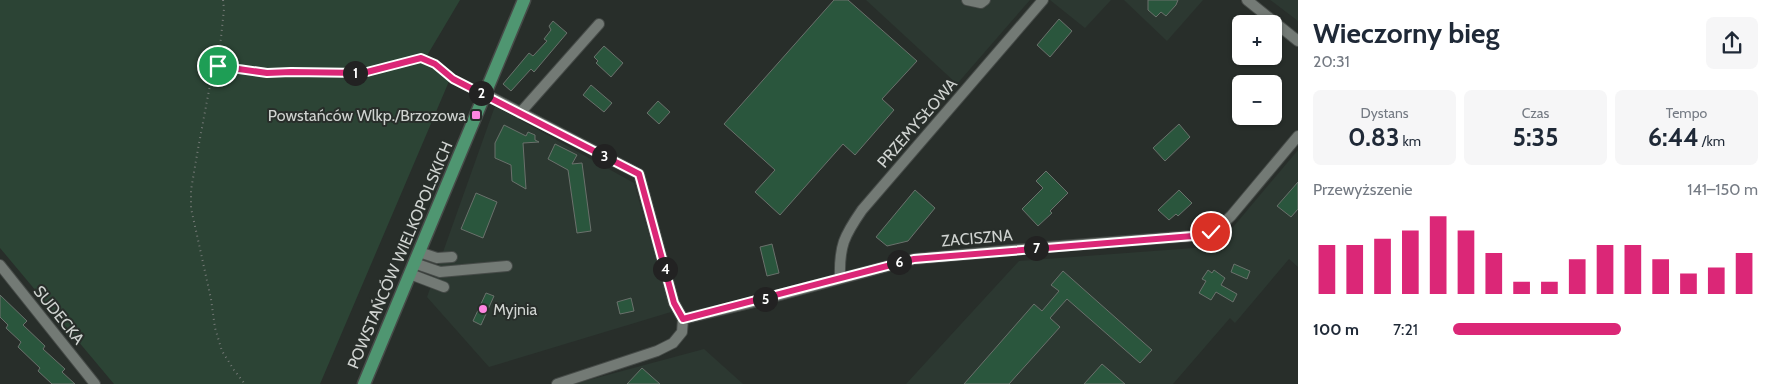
<!DOCTYPE html>
<html lang="pl">
<meta charset="utf-8">
<style>
body{margin:0;font-family:Cabin,sans-serif;background:#f6f6f7;color:#1f2937;height:100vh;display:flex;flex-direction:column;font-size:19px;white-space:nowrap}
*{box-sizing:border-box;margin:0}
p{font-size:16px;color:#747a83}
.icon{flex:none;width:28px;height:28px;fill:none;stroke:currentColor;stroke-width:2;stroke-linecap:round;stroke-linejoin:round}
.map{position:relative;flex:1;overflow:hidden}
.panel{display:flex;flex-direction:column;background:#fff;width:475px}
.panel>*{flex:none}
.fabs{position:absolute;left:1232px;top:15px;display:grid;gap:10px}
.fabs a{display:grid;place-items:center;width:50px;height:50px;border-radius:8px;background:#fff;box-shadow:0 1px 4px #0004;font-size:25px}
.pin{position:absolute;display:grid;place-items:center;width:42px;height:42px;color:#fff;margin:-21px;border:2px solid #fff;border-radius:50%;box-shadow:0 1px 5px #0007}
.km{position:absolute;width:25px;height:25px;margin:-12px;border-radius:50%;background:#222;color:#fff;font-size:14px;line-height:25px;text-align:center}
.round{display:grid;place-items:center;flex:none;width:52px;height:52px;border-radius:8px;background:#f6f6f7}
.head{display:flex;align-items:center;justify-content:space-between;height:85px;padding:0 15px}
h1{font-size:28px;font-weight:700;line-height:38px}
.figures{display:grid;grid-template-columns:repeat(3,1fr);gap:8px;height:85px;padding:5px 15px}
.figures div{display:grid;align-content:center;border-radius:8px;background:#f6f6f7;text-align:center}
.figures b{font-size:25px;font-weight:700}
.figures small{font-size:14px;font-weight:400}
.figures p{font-size:14px}
.chart{height:140px;padding:10px 15px}
.chart p{display:flex;justify-content:space-between}
.chart svg{width:100%;height:90px;margin-top:5px;stroke:#db2777;stroke-width:6}
ul{padding:0 15px;list-style:none;font-size:16px}
li{display:grid;grid-template-columns:80px 60px 1fr;align-items:center;height:38px}
li i{height:12px;border-radius:6px;background:#db2777}
main{display:flex;flex:1;min-height:0}
.map>svg:first-child{display:block}
.built{fill:#2c3831}
.green{fill:#2c4435}
.building{fill:#2a563d;stroke:#6a716c}
.lines{fill:none;stroke-linecap:round;stroke-linejoin:round}
.minor-casing{stroke:#464b48;stroke-width:12}
.major-casing{stroke:#464b48;stroke-width:15}
.path{stroke:#747976;stroke-width:2;stroke-dasharray:1 4;stroke-linecap:butt}
.minor{stroke:#737a75;stroke-width:10}
.major{stroke:#4f9671;stroke-width:12}
.route-casing{stroke:#fff;stroke-width:10}
.route{stroke:#db2777;stroke-width:6}
.poi-dot{fill:#fe86e0;stroke:#282e2a;stroke-width:2}
.labels{text-anchor:middle;dominant-baseline:central;stroke-width:4;stroke-linejoin:round;paint-order:stroke}
.poi-label{font-size:16px;fill:#cfd3d0;stroke:#282e2a;text-anchor:end}
.street-label{font-size:16px;fill:#cfd3d0;stroke:#282e2a}
</style>
<main>
<div class="map">
<svg width="1298" height="384" viewBox="0 0 1298 384">
<rect width="100%" height="100%" fill="#282e2a"/>
<!-- built -->
<g class="built">
<polygon points="866,0 1030,0 957,84"/>
<polygon points="1050,0 1111,0 1085,28"/>
<polygon points="1124,0 1203,0 1167,41"/>
<polygon points="1270,0 1298,0 1298,21 1273,2"/>
<polygon points="495,106 634,183 671,312 489,367 427,297"/>
<polygon points="1298,150 1298,267 1289,259 1235,323 1230,318 1173,384 906,384 1019,261 1207,247 1223,239"/>
<polygon points="704,349 743,384 574,384"/>
</g>
<!-- green -->
<polygon class="green" points="0,0 460,0 425,59 450,79 320,384 114,384 0,248"/>
<!-- building -->
<g class="building">
<polygon points="834,0 848,0 917,61 882,99 894,110 855,155 843,144 780,215 755,192 775,170 724,124"/>
<polygon points="1148,0 1178,0 1176,5 1166,16 1161,12 1156,17 1148,10"/>
<polygon points="1059,19 1072,31 1050,57 1037,45"/>
<polygon points="553,21 567,33 534,72 531,69 511,91 503,84 529,53 533,56 547,41 544,39 551,30 549,26"/>
<polygon points="604,46 623,63 611,77 596,63 598,61 594,57"/>
<polygon points="591,85 612,103 604,112 583,95"/>
<polygon points="658,101 670,112 659,124 647,113"/>
<polygon points="1179,124 1190,137 1165,161 1153,148"/>
<polygon points="504,125 526,136 528,132 535,135 535,140 539,142 523,143 526,189 512,181 511,165 495,158 495,143"/>
<polygon points="555,144 577,155 572,164 582,163 591,231 577,233 568,170 548,159"/>
<polygon points="1046,171 1068,193 1050,211 1052,213 1038,226 1022,209 1043,188 1036,181"/>
<polygon points="1298,182 1298,209 1291,217 1277,206"/>
<polygon points="915,190 935,208 908,241 887,246 876,237"/>
<polygon points="1179,190 1192,203 1178,216 1176,214 1169,220 1158,210"/>
<polygon points="476,193 497,202 483,238 461,229"/>
<polygon points="772,244 779,273 767,276 760,247"/>
<polygon points="1234,264 1250,271 1247,279 1231,272"/>
<polygon points="1208,270 1212,273 1214,270 1225,278 1221,285 1237,294 1233,302 1216,292 1211,300 1199,293 1206,281 1202,279"/>
<polygon points="1063,271 1152,350 1140,363 1067,299 1050,318 1060,327 1009,384 964,384 1034,304 1042,311 1059,291 1051,285"/>
<polygon points="486,293 494,296 481,325 473,321"/>
<polygon points="0,295 27,321 23,325 45,346 43,349 65,369 62,372 75,384 52,384 38,371 40,368 18,347 21,342 6,328 8,325 0,317"/>
<polygon points="631,298 634,311 620,314 617,302"/>
<polygon points="1102,364 1109,370 1125,384 1084,384"/>
<polygon points="642,368 660,384 627,384"/>
</g>
<g class="lines">
<!-- minor casing -->
<g class="minor-casing">
<g id="minor">
<polyline points="967,0 981,3 985,0"/>
<polyline points="1247,0 1298,41"/>
<polyline points="485,94 639,174 674,303 683,319"/>
<polyline points="520,113 599,24"/>
<polyline points="419,252 437,258 452,257"/>
<polyline points="414,263 440,272 507,266"/>
<polyline points="0,265 95,384"/>
<polyline points="410,274 444,287"/>
<path d="M840,278C839,246 844,236 862,210L1043,0"/>
<polyline points="683,319 746,304 914,259 1047,247 1205,235 1219,227 1231,216 1298,136"/>
<polyline points="557,384 657,351 673,343 682,332 683,319"/>
</g>
</g>
<!-- major casing -->
<g class="major-casing">
<polyline id="major" points="364,384 524,0"/>
</g>
<!-- path -->
<g class="path">
<polyline points="223,0 224,9 218,66 210,85 198,149 191,190 191,208 211,299 215,328 222,351 234,370 245,384"/>
<polyline points="218,66 267,73 291,71 363,73 421,58 435,63 453,79 476,90"/>
</g>
<!-- minor -->
<use href="#minor" class="minor"/>
<!-- major -->
<use href="#major" class="major"/>
</g>
<g class="lines">
<!-- route casing -->
<g class="route-casing">
<polyline id="route" points="218,66 267,73 291,72 363,73 421,58 435,64 453,79 639,174 674,303 683,319 914,259 1205,235 1211,232"/>
</g>
<!-- route -->
<use href="#route" class="route"/>
</g>
<!-- markers -->
<g class="poi-dot">
<rect x="471" y="110" width="10" height="10" rx="2.5"/>
<circle cx="483" cy="309" r="5"/>
</g>
<g class="labels">
<!-- poi labels -->
<g class="poi-label">
<text x="466" y="115">Powstańców Wlkp./Brzozowa</text>
<text x="493" y="309" text-anchor="start">Myjnia</text>
</g>
<!-- street labels -->
<g class="street-label">
<text transform="translate(917 123) rotate(-49)">PRZEMYSŁOWA</text>
<text transform="translate(977 238) rotate(-5)">ZACISZNA</text>
<text transform="translate(400 255) rotate(-67)">POWSTAŃCÓW WIELKOPOLSKICH</text>
<text transform="translate(59 315) rotate(51)">SUDECKA</text>
</g>
</g>
</svg>
<div class="fabs">
<a>+</a>
<a>−</a>
</div>
<div class="pin" style="left:218px;top:66px;background:#1e9e55"><svg class="icon" aria-label="arrive" viewBox="0 0 24 24"><path d="M6 21V4h12l-3 4 3 4H6"/></svg></div>
<div class="pin" style="left:1211px;top:232px;background:#d93025"><svg class="icon" aria-label="check" viewBox="0 0 24 24"><path d="M5 12l5 5 9-10"/></svg></div>
<b class="km" style="left:355px;top:73px">1</b>
<b class="km" style="left:481px;top:93px">2</b>
<b class="km" style="left:604px;top:156px">3</b>
<b class="km" style="left:665px;top:269px">4</b>
<b class="km" style="left:765px;top:299px">5</b>
<b class="km" style="left:899px;top:262px">6</b>
<b class="km" style="left:1036px;top:248px">7</b>
</div>
<section class="panel">
<div class="head"><div><h1>Wieczorny bieg</h1><p>20:31</p></div><a class="round"><svg class="icon" aria-label="share" viewBox="0 0 24 24"><path d="M12 15V3M7 8l5-5 5 5M5 13v7h14v-7"/></svg></a></div>
<div class="figures">
<div><p>Dystans</p><b>0.83<small> km</small></b></div>
<div><p>Czas</p><b>5:35</b></div>
<div><p>Tempo</p><b>6:44<small> /km</small></b></div>
</div>
<div class="chart"><p><span>Przewyższenie</span>141–150 m</p>
<svg viewBox="0 0 160 44" preserveAspectRatio="none"><path d="M5 44V20M15 44V20M25 44V17M35 44V13M45 44V6M55 44V13M65 44V24M75 44V38M85 44V38M95 44V27M105 44V20M115 44V20M125 44V27M135 44V34M145 44V31M155 44V24"/></svg>
</div>
<ul>
<li><b>100 m</b>7:21<i style="width:55%"></i></li>
</ul>
</section>
</main>
